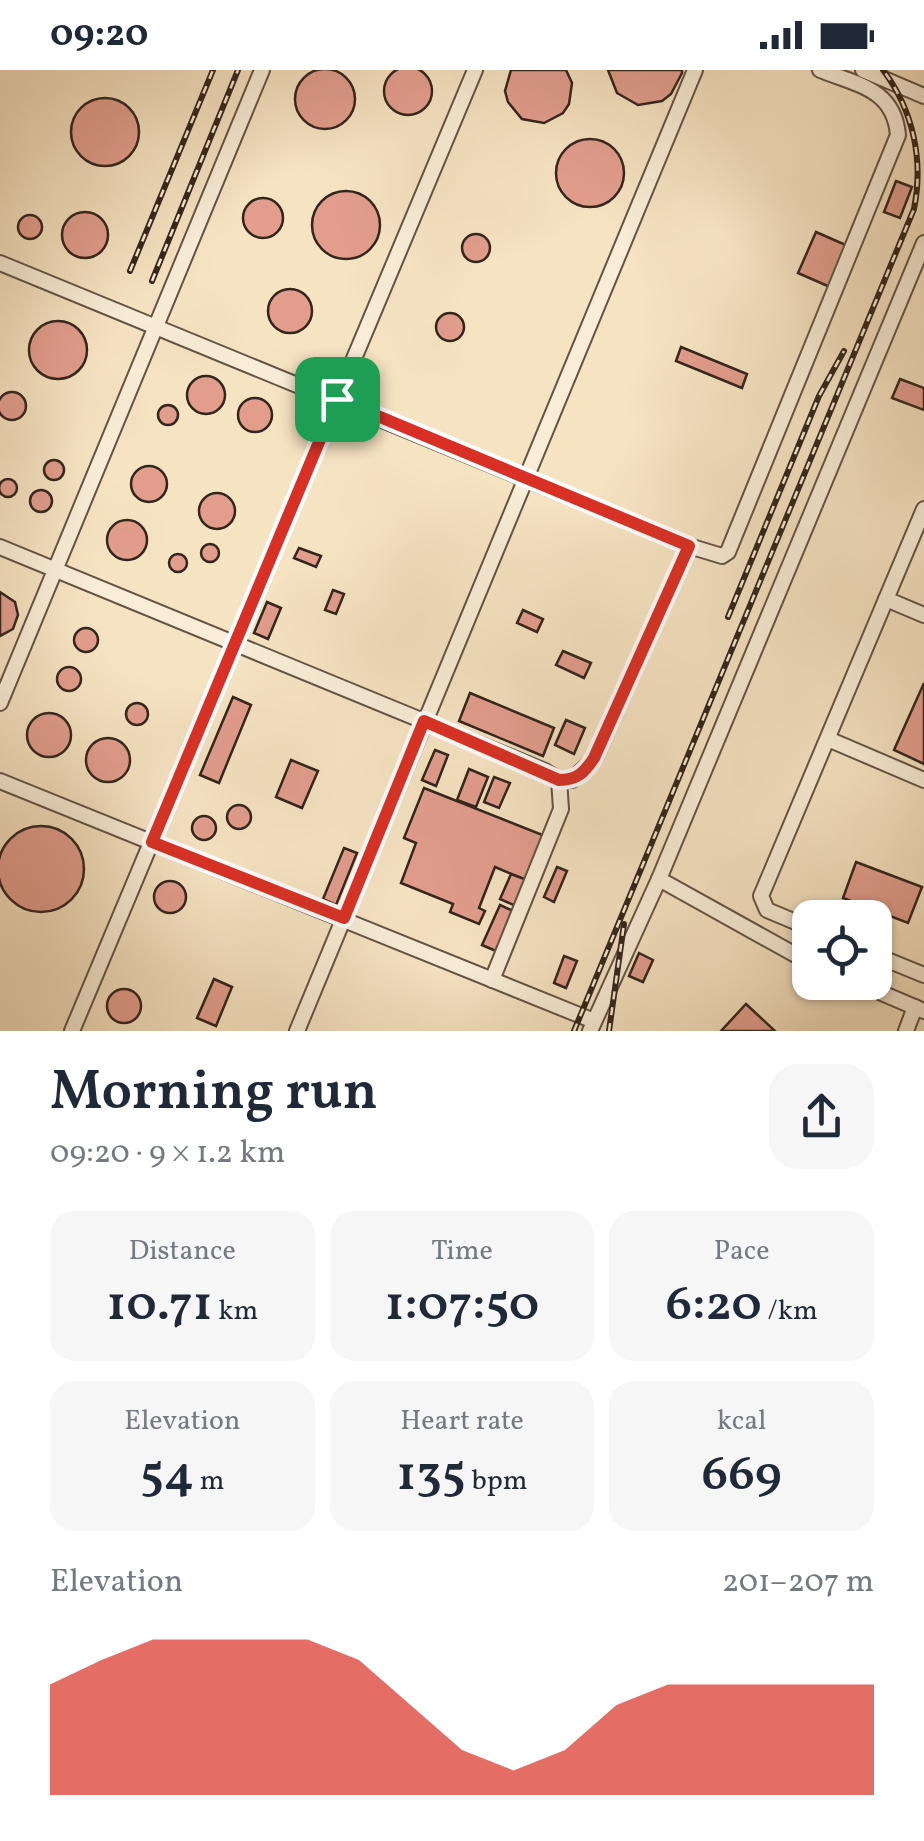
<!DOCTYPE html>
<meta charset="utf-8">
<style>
body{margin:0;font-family:Vollkorn,serif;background:#f6f6f7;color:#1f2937;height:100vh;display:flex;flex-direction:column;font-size:38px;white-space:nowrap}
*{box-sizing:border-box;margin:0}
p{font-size:32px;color:#747a83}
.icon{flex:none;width:55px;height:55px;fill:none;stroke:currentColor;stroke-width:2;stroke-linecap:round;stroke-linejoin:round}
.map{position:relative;height:961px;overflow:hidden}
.side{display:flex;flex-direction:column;background:#fff;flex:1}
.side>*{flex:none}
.tools{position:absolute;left:792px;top:830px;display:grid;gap:20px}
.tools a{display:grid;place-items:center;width:100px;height:100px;border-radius:20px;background:#fff;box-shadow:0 2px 8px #0004;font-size:50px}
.pin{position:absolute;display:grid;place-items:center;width:85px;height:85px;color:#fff;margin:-42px;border-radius:20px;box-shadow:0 5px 15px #0006}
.round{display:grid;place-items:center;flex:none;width:105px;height:105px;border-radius:30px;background:#f6f6f7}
.headline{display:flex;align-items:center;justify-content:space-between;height:170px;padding:0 50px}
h1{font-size:55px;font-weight:600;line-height:75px}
.figures{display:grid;grid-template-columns:repeat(3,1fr);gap:15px;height:170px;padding:10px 50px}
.figures div{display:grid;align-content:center;border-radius:25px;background:#f6f6f7;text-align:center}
.figures b{font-size:50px;font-weight:600}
.figures small{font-size:28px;font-weight:400}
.figures p{font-size:28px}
.chart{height:280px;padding:20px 50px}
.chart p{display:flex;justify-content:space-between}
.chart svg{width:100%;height:180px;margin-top:10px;fill:#d93025;opacity:.7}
.status{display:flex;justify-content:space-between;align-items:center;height:70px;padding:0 50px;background:#fff;direction:ltr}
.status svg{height:28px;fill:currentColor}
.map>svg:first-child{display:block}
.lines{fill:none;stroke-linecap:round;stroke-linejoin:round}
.stream{stroke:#73807b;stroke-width:2.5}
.building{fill:#e29d8d;stroke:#32251b;stroke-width:2.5}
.minor-casing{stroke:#635445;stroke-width:18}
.minor{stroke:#f9edd7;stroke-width:14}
.rail-casing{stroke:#32251b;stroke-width:6}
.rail{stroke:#f9edd7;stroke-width:2.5;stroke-dasharray:8;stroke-linecap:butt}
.route-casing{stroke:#fff;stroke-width:20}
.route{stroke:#d93025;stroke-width:12}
</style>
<div class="status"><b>09:20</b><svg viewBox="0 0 49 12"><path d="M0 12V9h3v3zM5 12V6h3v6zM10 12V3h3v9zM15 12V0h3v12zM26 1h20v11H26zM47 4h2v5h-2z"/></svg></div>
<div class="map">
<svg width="924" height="961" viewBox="0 0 924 961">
<rect width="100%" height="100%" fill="#f6e3c2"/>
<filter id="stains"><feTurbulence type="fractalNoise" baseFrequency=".002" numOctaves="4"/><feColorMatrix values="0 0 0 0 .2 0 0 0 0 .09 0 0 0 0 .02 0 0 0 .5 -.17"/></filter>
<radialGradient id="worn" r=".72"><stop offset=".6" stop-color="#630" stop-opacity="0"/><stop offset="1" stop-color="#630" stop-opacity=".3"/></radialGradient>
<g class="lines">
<!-- stream -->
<polyline class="stream" points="844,0 887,18"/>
</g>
<!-- building -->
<g class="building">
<circle cx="408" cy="21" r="24"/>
<circle cx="325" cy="29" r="30"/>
<polygon points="511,0 566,0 572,13 569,34 563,43 544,53 522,49 508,32 505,21"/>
<polygon points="608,0 682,0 682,3 671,24 662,31 638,35 617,23"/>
<circle cx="105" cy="62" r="34"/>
<circle cx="590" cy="103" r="34"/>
<polygon points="896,111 912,117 900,148 884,142"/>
<circle cx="346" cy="155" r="34"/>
<circle cx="263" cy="148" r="20"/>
<circle cx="85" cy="165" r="23"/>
<circle cx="30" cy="157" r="12"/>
<polygon points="816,162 848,176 830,217 798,203"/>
<circle cx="476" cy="178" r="14"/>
<circle cx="290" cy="241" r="22"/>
<circle cx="450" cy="257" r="14"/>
<circle cx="58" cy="280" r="29"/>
<polygon points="681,277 747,304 742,318 676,291"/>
<circle cx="206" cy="325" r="19"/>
<polygon points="900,309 924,318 924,340 892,328"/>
<circle cx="12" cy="336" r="14"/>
<circle cx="255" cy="345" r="17"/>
<circle cx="168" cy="345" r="10"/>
<circle cx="54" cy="400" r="10"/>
<circle cx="149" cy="414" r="18"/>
<circle cx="8" cy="418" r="9"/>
<circle cx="41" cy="431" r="11"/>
<circle cx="217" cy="441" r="18"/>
<circle cx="127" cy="470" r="20"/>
<circle cx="210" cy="483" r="9"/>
<polygon points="299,478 321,486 316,497 294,488"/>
<circle cx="178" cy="493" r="9"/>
<polygon points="333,520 344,524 336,544 325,540"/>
<polygon points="0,522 15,532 18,545 13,559 0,566"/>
<polygon points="267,532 281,538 268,569 254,563"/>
<polygon points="523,540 543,549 537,562 517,553"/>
<circle cx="86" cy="570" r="12"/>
<polygon points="563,581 591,593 584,608 556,595"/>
<circle cx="69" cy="609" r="12"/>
<polygon points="924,613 924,694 894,680"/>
<polygon points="470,623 554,658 543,686 459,651"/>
<polygon points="233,627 251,635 219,713 200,705"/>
<circle cx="137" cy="644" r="11"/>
<circle cx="49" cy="665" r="22"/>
<polygon points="566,650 585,658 574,684 555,675"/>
<circle cx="108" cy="690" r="22"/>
<polygon points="435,680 448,685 436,716 422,710"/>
<polygon points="291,690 318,701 302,738 276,727"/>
<polygon points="469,699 488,707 476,737 457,730"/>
<polygon points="494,707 510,713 499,738 484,732"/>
<polygon points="424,718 545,766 528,811 495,797 479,838 485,841 479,854 450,842 453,834 401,813 416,773 404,768"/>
<circle cx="239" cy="747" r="12"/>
<circle cx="204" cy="758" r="12"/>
<circle cx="41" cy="799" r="43"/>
<polygon points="344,778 357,783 336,835 323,829"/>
<polygon points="856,792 922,817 908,853 843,828"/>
<polygon points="557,797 567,801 554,832 544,827"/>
<polygon points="511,804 527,810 516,836 500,829"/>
<circle cx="170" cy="827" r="16"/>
<polygon points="500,835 513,841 496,881 482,875"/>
<polygon points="639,883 653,890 643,912 629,906"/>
<polygon points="564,886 577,891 566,918 554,913"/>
<polygon points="214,909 232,917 216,956 197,948"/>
<circle cx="124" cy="936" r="17"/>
<polygon points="746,934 775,961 721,961"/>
</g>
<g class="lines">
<!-- minor casing -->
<g class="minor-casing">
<g id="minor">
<polyline points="863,0 924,26"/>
<path d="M0,193L689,476L722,486L728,482L898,65C894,19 858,15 820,0"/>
<polyline points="0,477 545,701 559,710 572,710 595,688 689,476"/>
<polyline points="886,529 924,545"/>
<polyline points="0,633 262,0"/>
<polyline points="828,669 924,710"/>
<polyline points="0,711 594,951"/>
<polyline points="659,809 810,893"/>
<polyline points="810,858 767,840 761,826 924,439"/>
<polyline points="875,885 924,905"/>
<polyline points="492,910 561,739 559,710"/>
<polyline points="856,912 924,941"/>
<polyline points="72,961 475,0"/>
<polyline points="297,961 695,0"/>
<polyline points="590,961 659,809 924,173"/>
<polyline points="906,961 915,937"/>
</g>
</g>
<!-- minor -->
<use href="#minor" class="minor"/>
<!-- rail casing -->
<g class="rail-casing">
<g id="rail">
<polyline points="130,201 213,0"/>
<polyline points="152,211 238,0"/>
<polyline points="728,547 819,326 844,281"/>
<path d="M574,961L914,139C924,90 913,40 883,0"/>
<polyline points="609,961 624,854"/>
</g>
</g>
<!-- rail -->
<use href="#rail" class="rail"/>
</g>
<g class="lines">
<!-- route casing -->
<g class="route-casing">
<path id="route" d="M337,329L689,476L594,688C584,703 577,710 559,710L424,651L344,848L152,772Z"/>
</g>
<!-- route -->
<use href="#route" class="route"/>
</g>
<rect width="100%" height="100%" filter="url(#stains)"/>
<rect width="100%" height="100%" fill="url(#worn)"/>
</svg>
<div class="tools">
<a><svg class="icon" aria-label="locate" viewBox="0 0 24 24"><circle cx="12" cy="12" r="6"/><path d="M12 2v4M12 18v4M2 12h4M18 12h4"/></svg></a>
</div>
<div class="pin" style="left:337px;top:329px;background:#1e9e55"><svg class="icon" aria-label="arrive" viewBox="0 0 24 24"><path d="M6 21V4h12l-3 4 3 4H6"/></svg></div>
</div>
<section class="side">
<div class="headline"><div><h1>Morning run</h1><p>09:20 · 9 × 1.2 km</p></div><a class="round"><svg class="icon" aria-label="share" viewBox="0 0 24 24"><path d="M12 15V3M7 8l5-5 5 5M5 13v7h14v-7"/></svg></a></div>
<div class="figures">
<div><p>Distance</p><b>10.71<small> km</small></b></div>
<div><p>Time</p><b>1:07:50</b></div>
<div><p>Pace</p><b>6:20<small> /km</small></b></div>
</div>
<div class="figures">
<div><p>Elevation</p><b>54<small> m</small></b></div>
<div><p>Heart rate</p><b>135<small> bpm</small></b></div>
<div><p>kcal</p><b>669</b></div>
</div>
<div class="chart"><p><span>Elevation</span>201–207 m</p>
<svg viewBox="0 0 160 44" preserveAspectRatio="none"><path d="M0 44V17L10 11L20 6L30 6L40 6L50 6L60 11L70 22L80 33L90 38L100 33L110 22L120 17L130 17L140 17L150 17L160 17V44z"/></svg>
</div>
</section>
